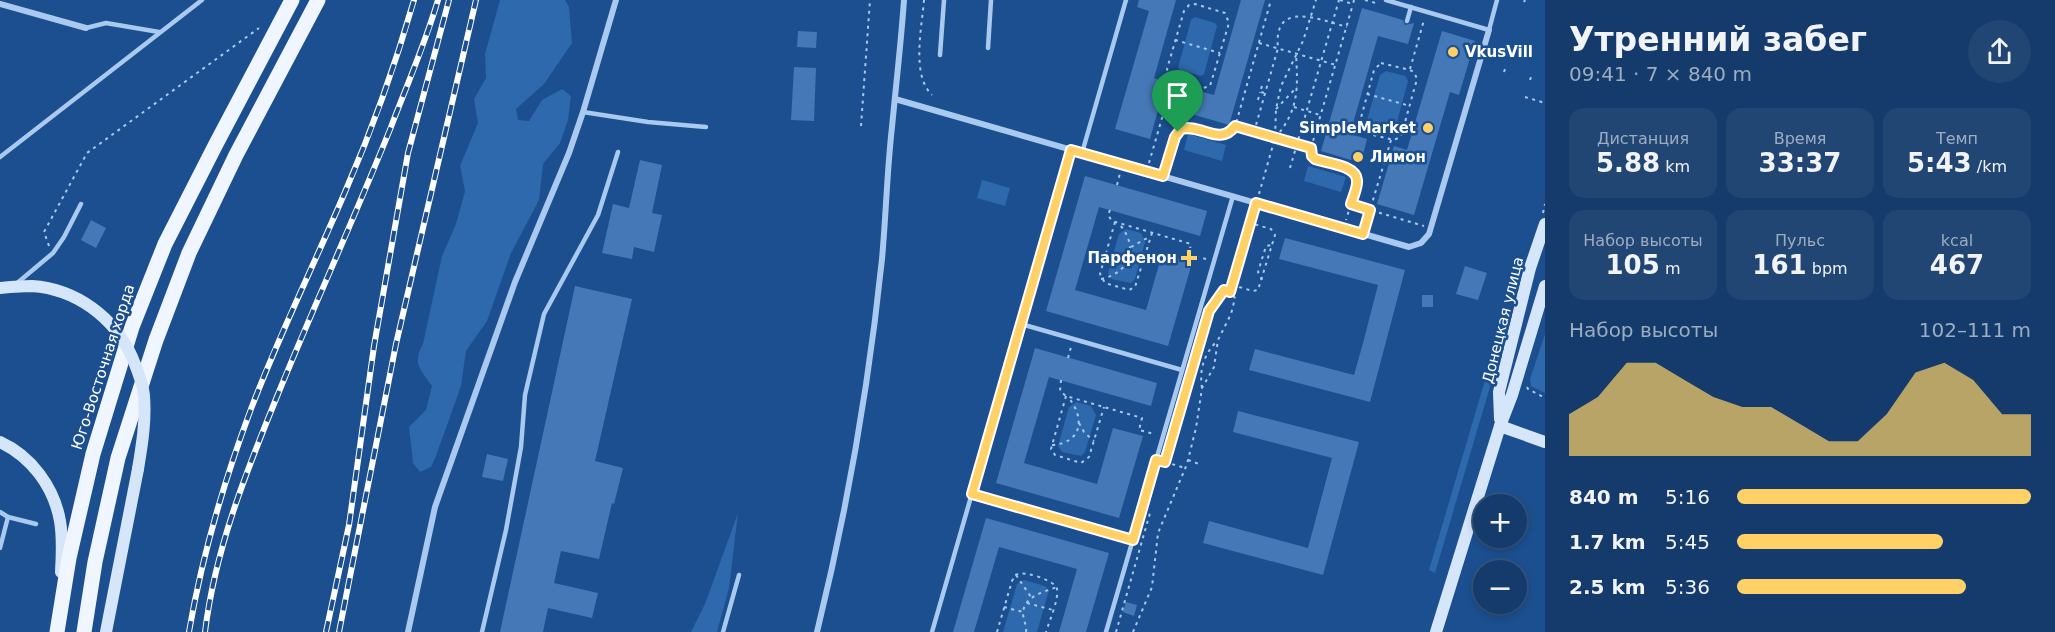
<!DOCTYPE html>
<html lang="ru">
<meta charset="utf-8">
<style>
body{margin:0;font-family:"DejaVu Sans",sans-serif;background:#214673;color:#f1f3f6;height:100vh;display:flex;flex-direction:column;font-size:22px;white-space:nowrap}
*{box-sizing:border-box;margin:0}
p{font-size:20px;color:#9dadc1}
.icon{flex:none;width:33px;height:33px;fill:none;stroke:currentColor;stroke-width:2;stroke-linecap:round;stroke-linejoin:round}
.map{position:relative;flex:1;overflow:hidden}
.panel{display:flex;flex-direction:column;background:#143b6b;width:510px}
.panel>*{flex:none}
.fabs{position:absolute;left:1473px;top:494px;display:grid;gap:12px}
.fabs a{display:grid;place-items:center;width:54px;height:54px;border-radius:50%;background:#143b6b;box-shadow:0 3px 9px #0003,0 0 0 2px #33557e;font-size:30px}
.pin{position:absolute;display:grid;place-items:center;width:51px;height:51px;color:#fff;margin:-62px -26px;border-radius:50% 50% 50% 0;rotate:-45deg;box-shadow:0 0 6px #0007}
.pin .icon{rotate:45deg}
.round{display:grid;place-items:center;flex:none;width:63px;height:63px;border-radius:32px;background:#214673}
.head{display:flex;align-items:center;justify-content:space-between;height:102px;padding:0 24px}
h1{font-size:33px;font-weight:600;line-height:45px}
.metrics{display:grid;grid-template-columns:repeat(3,1fr);gap:9px;height:102px;padding:6px 24px}
.metrics div{display:grid;align-content:center;border-radius:15px;background:#214673;text-align:center}
.metrics b{font-size:26px;font-weight:600}
.metrics small{font-size:16px;font-weight:400}
.metrics p{font-size:16px}
.chart{height:168px;padding:12px 24px}
.chart p{display:flex;justify-content:space-between}
.chart svg{width:100%;height:108px;margin-top:6px;fill:#ffd166;opacity:.7}
ul{padding:0 24px;list-style:none;font-size:20px}
li{display:grid;grid-template-columns:96px 72px 1fr;align-items:center;height:45px}
li i{height:15px;border-radius:8px;background:#ffd166}
main{display:flex;flex:1;min-height:0}
.map>svg:first-child{display:block}
.green{fill:#2e69ad}
.building{fill:#4478b7}
.lines{fill:none;stroke-linecap:round;stroke-linejoin:round}
.path{stroke:#a9c9ee;stroke-width:2;stroke-dasharray:3 4.5;stroke-linecap:butt}
.service{stroke:#a9c9ee;stroke-width:4.5}
.minor{stroke:#a9c9ee;stroke-width:6}
.secondary{stroke:#d6e6fa;stroke-width:12}
.primary{stroke:#f0f6ff;stroke-width:15}
.rail-casing{stroke:#fff;stroke-width:6}
.rail{stroke:#1b4f8f;stroke-width:4;stroke-dasharray:11;stroke-linecap:butt}
.secondary-bridge{stroke:#d6e6fa;stroke-width:12}
.route-casing{stroke:#fff;stroke-width:12}
.route{stroke:#ffd166;stroke-width:8}
.poi-dot{fill:#ffd166;stroke:#1b4f8f;stroke-width:2}
.labels{text-anchor:middle;dominant-baseline:central;stroke-width:5;stroke-linejoin:round;paint-order:stroke}
.poi-label{font-size:15px;font-weight:bold;fill:#fff;stroke:#1b4f8f;text-anchor:start}
.street-label{font-size:15px;fill:#fff;stroke:#1b4f8f}
</style>
<main>
<div class="map">
<svg width="1545" height="632" viewBox="0 0 1545 632">
<rect width="100%" height="100%" fill="#1b4f8f"/>
<!-- green -->
<g class="green">
<path d="M500,0H565L569,7L572,43L544,84L516,109L518,120L529,121L542,100L562,89L571,96L568,120L560,143L543,164L539,200L511,253L487,321L466,351L461,386L436,456L431,467L420,472L413,463L409,427L426,410L432,386C420,369 412,363 423,344L442,256L456,224L465,191L460,166L478,123L474,99L486,78L485,54Z"/>
<polygon points="1195,17 1215,23 1217,26 1204,74 1201,76 1180,70 1178,68 1191,20"/>
<polygon points="1386,71 1405,76 1408,81 1396,126 1391,131 1370,125 1367,120 1380,75"/>
<polygon points="1188,134 1226,145 1222,161 1184,150"/>
<polygon points="1308,166 1346,177 1341,192 1304,181"/>
<polygon points="982,180 1010,188 1005,206 977,198"/>
<polygon points="1126,229 1141,233 1145,242 1135,279 1131,283 1111,279 1108,273 1119,234"/>
<polygon points="1506,309 1513,309 1435,573 1429,570"/>
<polygon points="1545,334 1545,393 1531,386 1530,379"/>
<polygon points="1076,402 1091,406 1096,415 1085,452 1081,456 1062,452 1058,446 1069,407"/>
<polygon points="738,513 729,588 717,632 691,632 705,604"/>
<polygon points="1024,580 1045,586 1049,590 1037,632 1003,632 1017,584"/>
</g>
<!-- building -->
<g class="building">
<polygon points="1139,0 1176,0 1154,78 1166,82 1150,139 1115,129 1149,11 1137,7"/>
<polygon points="1241,0 1265,0 1229,125 1188,113 1195,90 1214,95"/>
<polygon points="1362,8 1403,20 1405,25 1414,23 1408,44 1378,36 1350,134 1367,139 1361,163 1321,151"/>
<polygon points="798,31 817,32 816,48 797,47"/>
<polygon points="1442,31 1475,41 1459,95 1450,92 1414,215 1377,204 1394,146 1407,150"/>
<polygon points="794,67 816,68 814,121 791,120"/>
<polygon points="640,160 662,165 652,213 662,215 654,252 634,247 632,259 602,253 613,204 629,208"/>
<polygon points="1085,176 1207,211 1200,236 1099,207 1075,290 1146,310 1162,254 1192,263 1168,346 1046,311"/>
<polygon points="91,220 106,228 96,248 81,240"/>
<polygon points="1285,238 1405,270 1370,402 1249,370 1255,349 1354,375 1363,343 1378,285 1279,259"/>
<polygon points="1465,266 1487,273 1478,300 1456,294"/>
<polygon points="575,286 632,299 595,461 623,468 614,504 612,503 599,559 561,551 554,583 598,593 592,618 548,608 543,632 500,632"/>
<rect x="1422" y="295" width="11" height="12"/>
<polygon points="1035,348 1157,383 1151,406 1049,377 1024,463 1097,484 1113,428 1143,436 1119,518 996,483"/>
<polygon points="1238,411 1359,442 1323,575 1203,543 1209,521 1308,548 1332,458 1233,432"/>
<polygon points="487,454 508,459 503,481 482,477"/>
<polygon points="986,518 1109,553 1086,632 1059,632 1077,569 999,547 974,632 953,632"/>
<polygon points="1126,602 1137,605 1134,616 1123,612"/>
</g>
<g class="lines">
<!-- path -->
<g class="path">
<path d="M924,0C922,27 911,75 932,95"/>
<polyline points="1340,0 1353,4 1354,0"/>
<polyline points="1365,0 1379,4"/>
<polyline points="1524,2 1525,0"/>
<polyline points="1175,40 1220,53"/>
<polyline points="1259,43 1336,65"/>
<polygon points="1381,63 1410,70 1414,72 1417,79 1402,133 1400,137 1394,140 1365,133 1359,125 1374,70"/>
<polyline points="1410,69 1424,20"/>
<polyline points="1504,72 1506,66"/>
<polyline points="1530,80 1532,74"/>
<polyline points="1262,86 1260,92 1265,93"/>
<polyline points="1367,94 1410,106"/>
<polyline points="1525,97 1545,103"/>
<polyline points="1258,100 1260,92"/>
<polyline points="1294,107 1320,115"/>
<polyline points="1276,109 1297,87"/>
<polyline points="861,126 870,0"/>
<path d="M1235,127L1311,148L1312,156L1315,159C1366,174 1361,170 1346,220"/>
<path d="M1254,132L1278,48C1273,0 1318,19 1347,27"/>
<path d="M1275,138C1299,110 1298,89 1296,54"/>
<polyline points="1391,140 1370,210 1424,226"/>
<polyline points="1311,148 1353,4"/>
<polyline points="1149,163 1173,80 1169,76 1167,69 1184,11 1189,5 1195,4 1225,13 1229,23 1210,86 1203,88 1173,80"/>
<path d="M1166,168L1175,137L1181,129C1200,123 1220,147 1235,127L1271,0"/>
<polyline points="1290,168 1339,0"/>
<polyline points="1117,185 1120,173"/>
<polyline points="1259,194 1275,138 1276,109 1281,86 1303,41 1316,0"/>
<polyline points="1351,204 1370,210 1366,225"/>
<polyline points="1110,210 1108,215 1112,221 1191,244 1189,254 1206,259"/>
<polyline points="1543,213 1545,204"/>
<polyline points="1115,222 1100,274 1105,283 1129,290 1135,287 1152,233"/>
<polyline points="49,246 44,232 87,153 259,28"/>
<polyline points="1131,247 1149,237"/>
<path d="M1101,279C1130,273 1139,247 1120,225"/>
<polyline points="1262,280 1258,272 1266,246 1271,245"/>
<polyline points="1232,285 1253,291 1258,290 1275,235 1271,229 1250,223"/>
<polyline points="1209,311 1225,290 1216,287"/>
<polyline points="1068,358 1071,347"/>
<polyline points="1061,380 1060,391 1066,396 1142,418 1139,430 1154,434"/>
<polyline points="1527,387 1528,389 1545,398"/>
<path d="M1202,388C1199,370 1204,354 1217,341"/>
<polyline points="1066,396 1051,449 1055,455 1081,463 1089,457 1104,407"/>
<polyline points="1079,423 1084,432 1094,441"/>
<path d="M1052,445C1083,443 1085,417 1068,397"/>
<polyline points="1188,460 1199,464"/>
<polyline points="1165,462 1185,468"/>
<polyline points="1016,575 1031,597"/>
<polyline points="1027,603 1053,610"/>
<polyline points="1004,607 1023,612"/>
<path d="M997,632L1012,581C1014,577 1014,575 1018,574C1026,571 1056,581 1057,589C1059,599 1049,622 1046,632"/>
<path d="M1026,632C1027,625 1023,620 1023,613C1024,596 1044,592 1057,587"/>
<polyline points="1116,632 1150,513"/>
<polyline points="1133,632 1152,587 1158,533 1187,464 1196,428 1202,388 1214,367 1218,340 1231,314 1235,298 1230,292 1254,211"/>
</g>
<!-- service -->
<g class="service">
<polyline points="1386,0 1489,30 1497,0"/>
<polyline points="1407,21 1411,7"/>
<polyline points="86,28 106,23 159,32"/>
<polyline points="988,48 991,0"/>
<polyline points="940,55 944,0"/>
<polyline points="583,112 648,122 706,127"/>
<polyline points="1082,153 1126,0"/>
<polyline points="0,157 202,0"/>
<polyline points="16,284 53,253 64,237 81,204"/>
<polyline points="1021,324 1182,370"/>
<polyline points="972,494 1133,540"/>
<polyline points="0,512 8,517 36,524"/>
<polyline points="0,548 8,517"/>
<polyline points="482,632 506,530 521,447 525,395 544,314 598,215 618,152"/>
<polyline points="723,632 739,575"/>
<polyline points="932,632 1071,150"/>
<polyline points="1106,632 1233,196"/>
</g>
<!-- minor -->
<g class="minor">
<polyline points="0,4 86,28"/>
<polyline points="895,99 1409,247 1421,243 1429,234 1489,30"/>
<polyline points="408,632 435,507 515,282 569,153 583,112 616,0"/>
<path d="M817,632C847,510 869,384 882,259C886,215 887,171 892,127C896,85 901,43 904,0"/>
</g>
<!-- secondary -->
<g class="secondary">
<polyline points="1500,419 1499,392 1530,268 1545,224"/>
<polyline points="1500,426 1545,442"/>
<path d="M0,442C31,456 54,487 60,521C63,538 62,555 61,572"/>
<polyline points="106,632 138,469"/>
<polyline points="1436,632 1500,426 1512,395 1545,286"/>
</g>
<!-- primary -->
<g class="primary">
<polyline points="57,632 69,558 93,454 132,327 165,244 216,144 292,0"/>
<polyline points="84,632 95,562 118,458 156,340 189,253 236,155 318,0"/>
</g>
<!-- rail casing -->
<g class="rail-casing">
<g id="rail">
<path d="M189,632C202,556 224,481 251,409C279,335 314,265 345,192C372,130 395,66 414,0"/>
<path d="M205,632C215,550 245,475 276,399C313,308 354,219 391,127C407,85 425,44 438,0"/>
<polyline points="326,632 349,525 374,346 408,153 449,0"/>
<polyline points="339,632 396,344 476,0"/>
</g>
</g>
<!-- rail -->
<use href="#rail" class="rail"/>
<!-- secondary-bridge -->
<path class="secondary-bridge" d="M0,288C11,287 22,286 32,286C76,289 114,317 132,357C137,369 143,383 144,396C146,421 142,445 138,469"/>
</g>
<g class="lines">
<!-- route casing -->
<g class="route-casing">
<path id="route" d="M1235,126L1311,148L1312,156L1315,159C1326,163 1356,165 1357,180C1358,187 1353,197 1351,204L1370,210L1363,234L1256,203L1230,292L1224,290L1209,311L1165,462L1156,460L1133,540L972,494L1071,150L1163,176L1175,137L1181,129C1200,123 1220,147 1235,126Z"/>
</g>
<!-- route -->
<use href="#route" class="route"/>
</g>
<!-- markers -->
<g class="poi-dot">
<circle cx="1453" cy="52" r="6"/>
<circle cx="1428" cy="128" r="6"/>
<circle cx="1358" cy="157" r="6"/>
<path d="M1186 249h6v6h6v6h-6v6h-6v-6h-6v-6h6z"/>
</g>
<g class="labels">
<!-- poi labels -->
<g class="poi-label">
<text x="1465" y="52">VkusVill</text>
<text x="1416" y="128" text-anchor="end">SimpleMarket</text>
<text x="1370" y="157">Лимон</text>
<text x="1177" y="258" text-anchor="end">Парфенон</text>
</g>
<!-- street labels -->
<g class="street-label">
<text transform="translate(1503 320) rotate(-76)">Донецкая улица</text>
<text transform="translate(103 367) rotate(-72)">Юго-Восточная хорда</text>
</g>
</g>
</svg>
<div class="fabs">
<a>+</a>
<a>−</a>
</div>
<div class="pin" style="left:1178px;top:132px;background:#1e9e55"><svg class="icon" aria-label="arrive" viewBox="0 0 24 24"><path d="M6 21V4h12l-3 4 3 4H6"/></svg></div>
</div>
<section class="panel">
<div class="head"><div><h1>Утренний забег</h1><p>09:41 · 7 × 840 m</p></div><a class="round"><svg class="icon" aria-label="share" viewBox="0 0 24 24"><path d="M12 15V3M7 8l5-5 5 5M5 13v7h14v-7"/></svg></a></div>
<div class="metrics">
<div><p>Дистанция</p><b>5.88<small> km</small></b></div>
<div><p>Время</p><b>33:37</b></div>
<div><p>Темп</p><b>5:43<small> /km</small></b></div>
</div>
<div class="metrics">
<div><p>Набор высоты</p><b>105<small> m</small></b></div>
<div><p>Пульс</p><b>161<small> bpm</small></b></div>
<div><p>kcal</p><b>467</b></div>
</div>
<div class="chart"><p><span>Набор высоты</span>102–111 m</p>
<svg viewBox="0 0 160 44" preserveAspectRatio="none"><path d="M0 44V27L10 20L20 6L30 6L40 13L50 20L60 24L70 24L80 31L90 38L100 38L110 27L120 10L130 6L140 13L150 27L160 27V44z"/></svg>
</div>
<ul>
<li><b>840 m</b>5:16<i style="width:100%"></i></li>
<li><b>1.7 km</b>5:45<i style="width:70%"></i></li>
<li><b>2.5 km</b>5:36<i style="width:78%"></i></li>
</ul>
</section>
</main>
